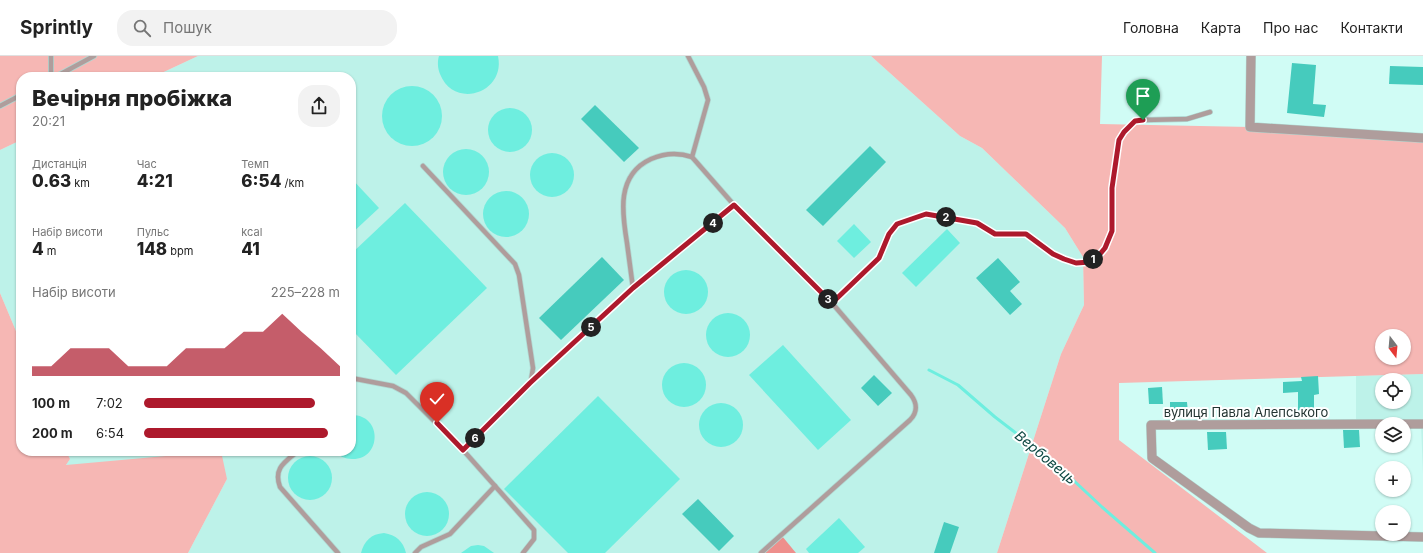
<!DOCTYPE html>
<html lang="uk">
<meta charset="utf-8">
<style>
body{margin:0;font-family:Inter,sans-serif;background:#f2f2f2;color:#222;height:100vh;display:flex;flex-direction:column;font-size:15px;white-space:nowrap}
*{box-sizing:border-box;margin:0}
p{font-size:13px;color:#767676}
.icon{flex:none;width:22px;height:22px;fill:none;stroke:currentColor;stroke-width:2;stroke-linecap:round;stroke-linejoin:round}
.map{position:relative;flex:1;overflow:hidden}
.side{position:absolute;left:16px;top:16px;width:340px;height:384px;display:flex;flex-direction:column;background:#fff;border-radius:16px;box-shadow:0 1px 3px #0004}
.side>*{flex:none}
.needle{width:26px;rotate:164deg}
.fabs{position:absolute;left:1375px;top:273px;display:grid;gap:8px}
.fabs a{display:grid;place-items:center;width:36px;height:36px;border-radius:50%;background:#fff;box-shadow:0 1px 3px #0004;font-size:20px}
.pin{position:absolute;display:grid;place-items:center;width:34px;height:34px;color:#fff;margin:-41px -17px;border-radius:50% 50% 50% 0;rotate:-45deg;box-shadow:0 0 4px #0007}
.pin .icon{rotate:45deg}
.km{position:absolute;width:20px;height:20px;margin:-10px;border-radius:50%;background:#222;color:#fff;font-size:11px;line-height:20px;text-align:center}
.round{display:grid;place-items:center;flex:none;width:42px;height:42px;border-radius:16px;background:#f2f2f2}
.overview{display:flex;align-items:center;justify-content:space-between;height:68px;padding:0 16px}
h1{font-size:22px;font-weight:800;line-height:30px}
.figures{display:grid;grid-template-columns:repeat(3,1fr);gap:6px;height:68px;padding:4px 16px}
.figures div{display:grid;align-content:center}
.figures b{font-size:17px;font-weight:800}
.figures small{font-size:11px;font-weight:400}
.figures p{font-size:11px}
.chart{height:112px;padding:8px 16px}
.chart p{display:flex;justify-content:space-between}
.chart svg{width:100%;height:72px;margin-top:4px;fill:#ad192c;opacity:.7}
ul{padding:0 16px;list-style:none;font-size:13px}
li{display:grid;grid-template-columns:64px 48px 1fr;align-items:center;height:30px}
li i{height:10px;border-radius:5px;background:#ad192c}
header{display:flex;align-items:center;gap:24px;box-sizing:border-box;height:56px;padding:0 20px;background:#fff;border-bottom:1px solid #e0e0e0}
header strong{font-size:19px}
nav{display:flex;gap:22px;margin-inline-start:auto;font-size:14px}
.search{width:280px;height:36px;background:#f2f2f2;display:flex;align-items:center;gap:10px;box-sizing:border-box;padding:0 14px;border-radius:16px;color:#767676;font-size:15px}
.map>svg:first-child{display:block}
.built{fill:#bdf2e9;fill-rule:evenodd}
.green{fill:#f6b7b4;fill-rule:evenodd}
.forest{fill:#ee8f8c}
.water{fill:#6eeedf}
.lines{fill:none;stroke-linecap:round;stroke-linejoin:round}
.stream{stroke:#6eeedf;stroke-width:3}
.building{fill:#46cbbd}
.service-casing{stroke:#b1d8d2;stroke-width:6}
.minor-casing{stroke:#b1d8d2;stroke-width:10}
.service{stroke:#af9d9c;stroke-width:4.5}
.minor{stroke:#af9d9c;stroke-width:9}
.route-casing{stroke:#fff;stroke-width:8}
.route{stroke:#ad192c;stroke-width:5}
.labels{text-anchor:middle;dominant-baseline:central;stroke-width:4;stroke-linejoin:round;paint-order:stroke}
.street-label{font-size:13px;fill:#233432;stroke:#fff}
.water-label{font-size:14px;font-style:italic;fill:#0d4842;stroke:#fff}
</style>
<header>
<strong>Sprintly</strong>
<div class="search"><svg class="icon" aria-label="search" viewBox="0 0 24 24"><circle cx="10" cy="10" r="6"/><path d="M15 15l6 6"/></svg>Пошук</div>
<nav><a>Головна</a><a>Карта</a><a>Про нас</a><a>Контакти</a></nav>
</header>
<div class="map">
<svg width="1423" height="497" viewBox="0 0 1423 497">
<rect width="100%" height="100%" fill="#d0fcf5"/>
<!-- built -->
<g class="built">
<polygon points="198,0 871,0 960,80 982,92 1065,172 1083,201 1084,249 1061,298 997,497 188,497 227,423 66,409 70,403 66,395 351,395 351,21 153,21"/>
<polygon points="21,84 21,287 0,237 0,94"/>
<path d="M1423,318V418L1421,368H1356V320ZM1382,324H1404V346H1382Z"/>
</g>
<!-- green -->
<g class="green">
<polygon points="0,0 198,0 153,21 21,21 21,84 0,94"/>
<path d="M871,0H1102L1100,68L1250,71L1423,82V318L1119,327V384L1267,497H997L1061,298L1084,249L1083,201L1065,172L982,92L960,80ZM1382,280H1404V302H1382Z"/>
<polygon points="0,237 21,287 21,395 66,395 70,403 66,409 221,395 227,423 188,497 0,497"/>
</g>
<!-- forest -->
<polygon class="forest" points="782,480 796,497 761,497"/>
<!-- water -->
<g class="water">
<path d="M439,0H498C506,37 454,54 440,18C438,13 437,6 439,0Z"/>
<circle cx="412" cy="60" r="30"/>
<circle cx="510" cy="74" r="22"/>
<circle cx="466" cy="116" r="23"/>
<circle cx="552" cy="119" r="22"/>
<polygon points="351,122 379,152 351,178"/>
<circle cx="506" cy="158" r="23"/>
<polygon points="405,147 487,232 396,319 351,273 351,198"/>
<polygon points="854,168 871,186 854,202 837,185"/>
<polygon points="947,173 960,187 916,231 902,217"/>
<circle cx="686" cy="236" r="22"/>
<circle cx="728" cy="279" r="22"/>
<polygon points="783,289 851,364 818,394 749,319"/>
<circle cx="684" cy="329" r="22"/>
<polygon points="598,340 680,423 605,497 568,497 504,433"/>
<circle cx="721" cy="369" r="22"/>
<path d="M351,359C383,358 382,404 352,403C345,403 339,400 335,395H351Z"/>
<circle cx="310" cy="422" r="22"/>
<circle cx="427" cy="458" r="22"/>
<polygon points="839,462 865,491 858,497 809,497 806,493"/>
<path d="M384,477C396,479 403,485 406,497H361C364,485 371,478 384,477Z"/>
<polygon points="478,489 484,490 494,497 461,497 471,490"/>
</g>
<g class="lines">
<!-- stream -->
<polyline class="stream" points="929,314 958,329 995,361 1056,408 1102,451 1155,497"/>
</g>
<!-- building -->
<g class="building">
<polygon points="1292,7 1316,9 1313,48 1326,49 1324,61 1287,57"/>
<polygon points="1390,10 1423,11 1423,29 1389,28"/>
<polygon points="595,49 639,92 624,106 581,63"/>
<polygon points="870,90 886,106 823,170 806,154"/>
<polygon points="602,201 624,224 561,284 539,262"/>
<polygon points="998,202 1020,226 1010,235 1022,248 1010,259 976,222"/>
<polygon points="874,319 892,337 878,350 861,332"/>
<polygon points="1318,320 1319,338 1314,339 1314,355 1298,355 1298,336 1283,337 1283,326 1302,325 1301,321"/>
<polygon points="1162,331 1163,348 1149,348 1148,332"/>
<polygon points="1170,346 1187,346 1188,357 1170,357"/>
<polygon points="1343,374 1359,374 1360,391 1344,392"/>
<polygon points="1207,376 1226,376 1227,393 1208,394"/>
<polygon points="698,443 734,480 719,495 682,458"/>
<polygon points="944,466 959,471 950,497 934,497"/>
</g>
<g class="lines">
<!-- service casing -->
<g class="service-casing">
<g id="service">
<polyline points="51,0 51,21"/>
<path d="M688,0L704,31L708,44L692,101L734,149L832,247L911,339C917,347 918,356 910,364L761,497"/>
<polyline points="55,21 94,0"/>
<polyline points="0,50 21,39"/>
<polyline points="423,110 515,208 519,219 533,312 531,325"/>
<path d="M633,232C631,217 629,202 627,187C622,157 616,119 651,103C665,97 677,96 692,101"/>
<polyline points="832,247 879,202 889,178 897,168 926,158 977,167 995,178 1026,179 1053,198 1064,203 1076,207 1090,205 1100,198 1105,192 1112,175 1112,132 1119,84 1124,76 1135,65 1143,64 1187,63 1210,56"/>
<polyline points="351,322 393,330 406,337 463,394"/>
<path d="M298,395C285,406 273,412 280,431L338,497"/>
<polyline points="415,497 421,491 450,478 495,430"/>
<polyline points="523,497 534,483 534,474 463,394 530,327 633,232 734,149"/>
</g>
</g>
<!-- minor casing -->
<g class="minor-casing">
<g id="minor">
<polyline points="1251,0 1250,71 1423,82"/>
<polyline points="1382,368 1151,369 1152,402 1249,472 1259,477 1423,481"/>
<polyline points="1404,368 1423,368"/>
</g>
</g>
<!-- service -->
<use href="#service" class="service"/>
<!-- minor -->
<use href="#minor" class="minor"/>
</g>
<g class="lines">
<!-- route casing -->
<g class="route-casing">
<polyline id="route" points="437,367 463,394 530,327 633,232 734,149 832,247 879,202 889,178 897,168 926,158 977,167 995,178 1026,178 1053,198 1064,203 1076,207 1090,206 1100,198 1105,192 1112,175 1112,132 1119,84 1124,76 1135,65 1143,64"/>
</g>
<!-- route -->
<use href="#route" class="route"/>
</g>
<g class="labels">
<!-- street labels -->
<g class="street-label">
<text x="1246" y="356">вулиця Павла Алепського</text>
</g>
<!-- water labels -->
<g class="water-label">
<text transform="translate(1046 401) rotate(40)">Вербовець</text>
</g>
</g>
</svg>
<div class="fabs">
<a><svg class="needle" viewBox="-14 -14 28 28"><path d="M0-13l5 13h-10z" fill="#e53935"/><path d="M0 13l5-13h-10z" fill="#767676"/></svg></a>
<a><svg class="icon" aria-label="locate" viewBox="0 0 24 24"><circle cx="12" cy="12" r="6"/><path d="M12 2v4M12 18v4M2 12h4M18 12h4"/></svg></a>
<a><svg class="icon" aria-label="layers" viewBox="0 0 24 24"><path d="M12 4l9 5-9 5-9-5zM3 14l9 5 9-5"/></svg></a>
<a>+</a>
<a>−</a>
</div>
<div class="pin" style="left:1143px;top:64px;background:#1e9e55"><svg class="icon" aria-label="arrive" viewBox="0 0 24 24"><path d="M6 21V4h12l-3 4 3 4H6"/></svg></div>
<div class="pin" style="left:437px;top:367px;background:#d93025"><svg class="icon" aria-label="check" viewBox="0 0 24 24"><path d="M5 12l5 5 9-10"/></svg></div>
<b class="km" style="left:1093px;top:203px">1</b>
<b class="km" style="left:946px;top:161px">2</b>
<b class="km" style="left:828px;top:243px">3</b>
<b class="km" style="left:713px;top:167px">4</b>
<b class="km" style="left:591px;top:271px">5</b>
<b class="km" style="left:475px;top:382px">6</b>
<section class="side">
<div class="overview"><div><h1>Вечірня пробіжка</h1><p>20:21</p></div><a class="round"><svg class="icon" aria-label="share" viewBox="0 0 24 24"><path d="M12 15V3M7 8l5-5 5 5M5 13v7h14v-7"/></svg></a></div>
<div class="figures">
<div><p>Дистанція</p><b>0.63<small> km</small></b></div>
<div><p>Час</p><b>4:21</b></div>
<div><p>Темп</p><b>6:54<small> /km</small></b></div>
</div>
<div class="figures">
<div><p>Набір висоти</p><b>4<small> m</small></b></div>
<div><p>Пульс</p><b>148<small> bpm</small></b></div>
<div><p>kcal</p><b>41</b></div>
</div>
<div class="chart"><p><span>Набір висоти</span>225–228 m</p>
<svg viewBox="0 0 160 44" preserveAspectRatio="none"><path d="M0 44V38L10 38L20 27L30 27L40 27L50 38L60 38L70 38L80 27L90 27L100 27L110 17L120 17L130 6L140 17L150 27L160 38V44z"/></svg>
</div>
<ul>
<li><b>100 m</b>7:02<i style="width:87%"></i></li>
<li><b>200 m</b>6:54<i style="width:94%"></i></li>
</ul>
</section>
</div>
